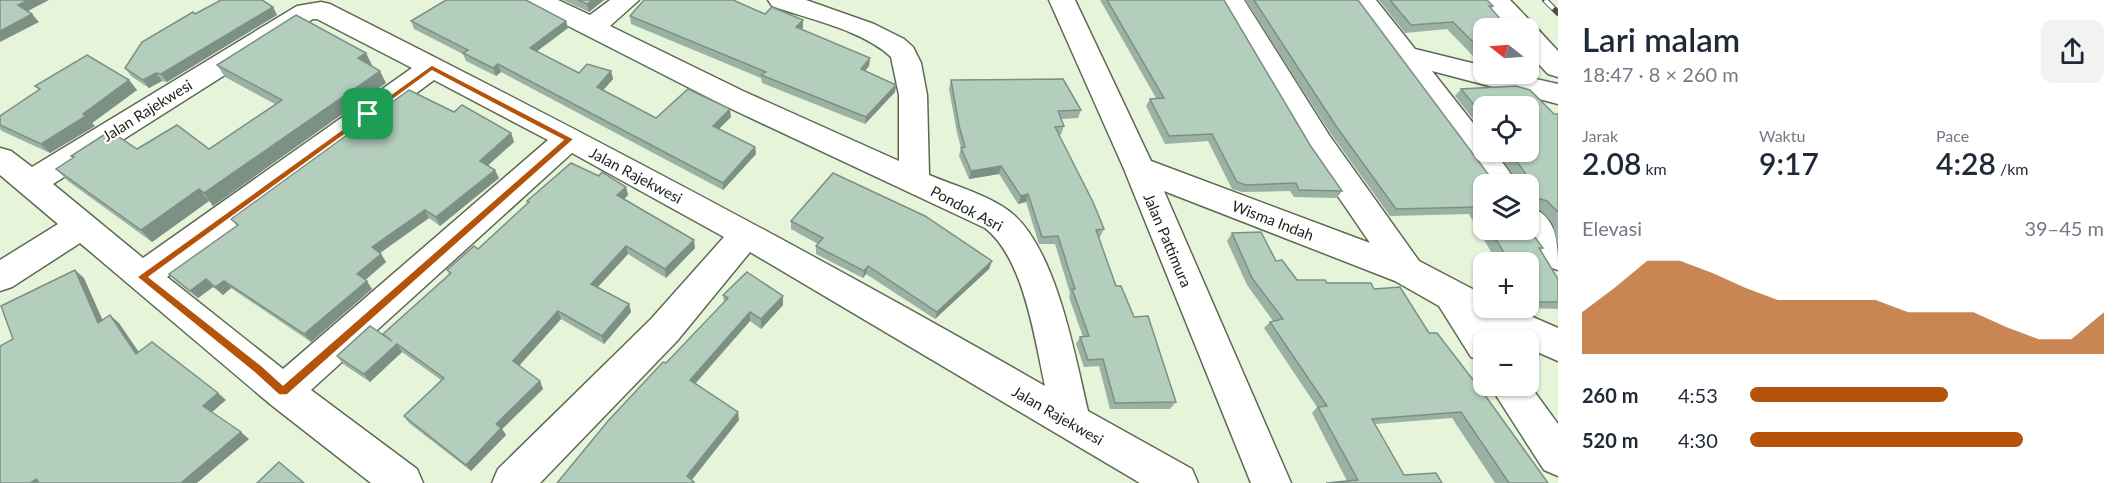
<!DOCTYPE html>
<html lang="id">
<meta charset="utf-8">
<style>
body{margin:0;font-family:Lato,sans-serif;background:#f2f2f3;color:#1f2937;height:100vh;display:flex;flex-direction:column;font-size:22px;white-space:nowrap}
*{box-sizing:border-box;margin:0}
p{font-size:20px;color:#747a83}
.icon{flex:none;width:33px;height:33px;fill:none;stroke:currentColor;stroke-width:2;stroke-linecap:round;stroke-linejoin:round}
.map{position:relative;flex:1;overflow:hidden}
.sheet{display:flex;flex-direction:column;background:#fff;width:570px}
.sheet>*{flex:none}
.needle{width:39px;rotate:287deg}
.controls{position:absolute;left:1473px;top:18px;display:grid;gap:12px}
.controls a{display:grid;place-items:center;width:66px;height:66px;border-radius:12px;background:#fff;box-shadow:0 2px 4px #0004;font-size:30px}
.pin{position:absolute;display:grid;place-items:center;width:51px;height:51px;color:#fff;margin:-26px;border-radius:12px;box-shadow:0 3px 9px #0006}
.round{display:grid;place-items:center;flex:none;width:63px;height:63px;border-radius:12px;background:#f2f2f3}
.head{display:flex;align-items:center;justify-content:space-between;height:102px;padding:0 24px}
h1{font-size:33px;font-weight:600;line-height:45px}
.figures{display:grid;grid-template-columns:repeat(3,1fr);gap:9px;height:102px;padding:6px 24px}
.figures div{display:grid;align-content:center}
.figures b{font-size:30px;font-weight:600}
.figures small{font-size:16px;font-weight:400}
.figures p{font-size:16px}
.chart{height:168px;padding:12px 24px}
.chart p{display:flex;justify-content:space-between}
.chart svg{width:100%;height:108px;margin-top:6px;fill:#b45309;opacity:.7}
ul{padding:0 24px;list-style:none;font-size:20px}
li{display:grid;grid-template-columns:96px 72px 1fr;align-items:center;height:45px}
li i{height:15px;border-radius:8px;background:#b45309}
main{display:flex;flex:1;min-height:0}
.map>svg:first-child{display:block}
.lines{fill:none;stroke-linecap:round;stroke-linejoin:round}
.minor-casing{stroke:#5e6953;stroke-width:3}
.minor{fill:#fff;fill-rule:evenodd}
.rail-casing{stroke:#4a5043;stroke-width:6}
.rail{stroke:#fff;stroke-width:4;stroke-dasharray:12;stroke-linecap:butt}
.wall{fill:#9ab1a3}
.shaded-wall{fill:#7d9084}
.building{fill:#b3cebd;stroke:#7d9084;stroke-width:1.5}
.route{fill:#b45309;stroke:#fff;stroke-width:1.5;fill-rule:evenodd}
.labels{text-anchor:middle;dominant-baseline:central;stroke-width:4.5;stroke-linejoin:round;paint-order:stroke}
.street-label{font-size:15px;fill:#21251c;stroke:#fff}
</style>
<main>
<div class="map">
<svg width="1558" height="483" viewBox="0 0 1558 483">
<rect width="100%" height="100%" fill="#e6f4da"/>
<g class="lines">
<!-- minor casing -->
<g class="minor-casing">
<g id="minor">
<path d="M525,0H558L590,15L610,0H639L610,26L743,91L899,161V95L891,57C863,30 808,19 772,6L768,0H806L874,24L904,39L913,47L921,63L927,95L929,175C955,186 995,197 1015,216C1057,255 1075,356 1088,411L1192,469L1198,483H1140L750,252L677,341L540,483H492L498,469L651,319L724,237L572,153L311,390L417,469L423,483H371L270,404L80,243L12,287L0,291V260L58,224L0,175V148L11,151L32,167L297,6L321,2L330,4C572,126 810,251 1045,386C1035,340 1024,258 985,228L723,105L529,6ZM313,19H317L412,68L143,258L53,184ZM434,80L548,140L283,369L167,277Z"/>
<polygon points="1049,0 1075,0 1151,161 1370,243 1307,151 1218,0 1244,0 1329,135 1419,261 1484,295 1484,308 1512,308 1558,328 1558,361 1528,348 1528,340 1512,340 1495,333 1499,340 1484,340 1484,361 1471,357 1439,306 1395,281 1164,191 1291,483 1251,483 1124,169"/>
<polygon points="1350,0 1376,0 1415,49 1484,66 1484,74 1514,74 1558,84 1558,104 1432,71 1484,137 1484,152 1495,152 1518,184 1486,184"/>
<path d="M1483,0H1510C1528,18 1541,33 1558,51V77L1548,74L1528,53V28H1508Z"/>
<path d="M1528,206C1558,216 1558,243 1558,270L1546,266L1519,230H1528Z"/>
<polygon points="1528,383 1558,424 1558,476 1544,470 1490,386 1528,386"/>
</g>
</g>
<!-- minor -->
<use href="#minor" class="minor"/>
<!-- rail casing -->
<g class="rail-casing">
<polyline id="rail" points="1545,0 1558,13"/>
</g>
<!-- rail -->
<use href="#rail" class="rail"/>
</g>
<!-- wall -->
<g class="wall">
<polygon points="563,0 604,0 589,12"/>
<polygon points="1100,0 1224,0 1310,145 1342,191 1337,198 1294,197 1290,191 1242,192 1232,189 1208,141 1165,144 1146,106 1150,99 1156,98"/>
<polygon points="1245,0 1358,0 1491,178 1516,179 1497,152 1528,152 1484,106 1484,133 1455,96 1461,89 1554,114 1558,114 1558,245 1552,222 1539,209 1534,207 1534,221 1528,225 1528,184 1484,184 1484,230 1528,230 1543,248 1540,251 1558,279 1558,309 1525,308 1524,308 1528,308 1528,262 1497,262 1469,214 1390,216 1331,134"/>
<polygon points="1379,0 1487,0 1493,6 1491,9 1484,28 1484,56 1474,57 1447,29 1405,33"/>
<polygon points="273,7 277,15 167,82 162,81 149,88 131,76 125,68 195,14"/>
<polygon points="765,14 803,28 801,29 870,58 869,66 865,71 896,85 895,92 865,124 762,83 761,78 631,24 630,16"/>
<polygon points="411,21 566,21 568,28 537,51 579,73 611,71 613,79 603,90 656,118 731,117 718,129 755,147 756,154 723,190 501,72 496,76 466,61 463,54 414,29"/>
<polygon points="366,53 371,66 386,83 213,206 209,201 152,242 68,181 56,169 73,158 71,156 137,149 209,149 275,104 225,77 217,65"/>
<polygon points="129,80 137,90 92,123 95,126 50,153 2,131 0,129 0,116 39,90 35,86"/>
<polygon points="951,80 1081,110 1078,118 1061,119 1064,126 1061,135 1059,135 1104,229 1100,237 1098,237 1116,286 1134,317 1176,402 1170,409 1110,409 1099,366 1084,367 1076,344 1080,337 1083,337 1069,297 1070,293 1055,244 1039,244 1026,202 1018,204 999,174 969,179 959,156 961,148 957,133 949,89"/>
<polygon points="454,112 511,133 514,142 488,165 499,178 440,226 429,218 380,253 386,262 365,280 372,289 311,342 231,288 223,295 213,287 198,298 177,282 169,274 237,226 231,219"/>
<polygon points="599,176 626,187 628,195 624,199 695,248 666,278 628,254 598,287 629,304 631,312 604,344 561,319 519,366 543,389 502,429 506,435 471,471 409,423 404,416 441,380 402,352 370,382 343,364 337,356 383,335 449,274 447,270 478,249 528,203 527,201"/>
<polygon points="791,221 992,261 989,269 935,319 866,274 863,278 816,254 816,246 818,244 791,229"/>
<polygon points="1232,233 1276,261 1297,280 1374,289 1429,333 1548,483 1495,483 1452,418 1375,424 1404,475 1347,481 1312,413 1317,407 1264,328 1270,322 1273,321 1247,285 1227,241"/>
<polygon points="723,295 783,305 761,329 750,321 696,383 739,420 692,480 694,483 557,483 666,363 724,302"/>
</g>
<!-- shaded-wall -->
<g class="shaded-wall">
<polygon points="28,0 49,0 24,13 18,5"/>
<polygon points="593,0 604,0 589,12 587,4"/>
<polygon points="273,7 277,15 167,82 161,74"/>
<polygon points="32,14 39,22 0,42 0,31"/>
<polygon points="803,20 803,28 796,35 796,27"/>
<polygon points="566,21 568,28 532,55 530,48"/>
<polygon points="366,53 372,65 364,71 358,58"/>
<polygon points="870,58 869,66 860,76 861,69"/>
<polygon points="498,64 501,72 496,76 493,68"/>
<polygon points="380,71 386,83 213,206 204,193"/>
<polygon points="611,71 613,79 599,95 597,87"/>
<polygon points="156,73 162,81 149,88 143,80"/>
<polygon points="129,80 137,90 92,123 95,126 50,153 41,144"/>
<polygon points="896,85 895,92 865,124 866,117"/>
<polygon points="730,109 731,117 714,134 713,126"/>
<polygon points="511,133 514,142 484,169 480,161"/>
<polygon points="755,147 756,154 723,190 723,183"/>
<polygon points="1001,166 999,174 969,179 971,171"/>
<polygon points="495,170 499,178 440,226 436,217"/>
<polygon points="626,187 628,195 619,204 617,195"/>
<polygon points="199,189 209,201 152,242 141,230"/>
<polygon points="1028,194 1026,202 1018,204 1021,196"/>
<polygon points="425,210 429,218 377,255 372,247"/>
<polygon points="694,240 695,248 666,278 665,269"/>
<polygon points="626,246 628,254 593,292 591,284"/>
<polygon points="381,254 386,262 363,282 357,274"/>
<polygon points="992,261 989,269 935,319 937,312"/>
<polygon points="868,266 866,274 863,278 864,271"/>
<polygon points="75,270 84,278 107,330 98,323"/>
<polygon points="206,279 213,287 198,298 190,291"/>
<polygon points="224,281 231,288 223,295 215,287"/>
<polygon points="367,281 372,289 311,342 304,334"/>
<polygon points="783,296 783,305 761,329 761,319"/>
<polygon points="629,304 631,312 604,344 602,336"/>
<polygon points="558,311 561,319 516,369 513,361"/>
<polygon points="750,312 750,321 691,388 690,380"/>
<polygon points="110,315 119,323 145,361 136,354"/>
<polygon points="397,344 402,352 370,382 364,374"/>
<polygon points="540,381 543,389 502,429 506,435 471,471 466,465 496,424"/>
<polygon points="218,393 226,400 211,413 203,406"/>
<polygon points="738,412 739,420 689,483 687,476"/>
<polygon points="241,432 249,439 197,483 181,483"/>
<polygon points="36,479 43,483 30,483"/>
</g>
<!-- building -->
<g class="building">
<polygon points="0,0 28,0 18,5 32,14 0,31"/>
<polygon points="221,0 262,0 273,7 161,74 156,73 143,80 125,68 142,42 193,12 195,14"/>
<polygon points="446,0 526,0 566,21 530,48 579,73 587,64 611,71 597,87 656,118 688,89 730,109 713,126 755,147 723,183 498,64 493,68 463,53 468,50 411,21"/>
<polygon points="578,0 593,0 587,4"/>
<polygon points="644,0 733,0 765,14 772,7 803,20 796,27 870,58 861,69 896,85 866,117 761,75 766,72 630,16"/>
<polygon points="1107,0 1224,0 1310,145 1342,191 1299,190 1296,183 1246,185 1237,182 1212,134 1169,136 1150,99 1164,98"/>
<polygon points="1254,0 1358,0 1491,178 1526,179 1528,177 1510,152 1528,152 1528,106 1484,106 1484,117 1461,89 1516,86 1530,90 1554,114 1558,114 1558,212 1547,201 1534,197 1534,221 1528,221 1528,184 1484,184 1484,219 1476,207 1396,209 1336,126"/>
<polygon points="1390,0 1487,0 1493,6 1489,6 1508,28 1484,28 1484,49 1480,49 1453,22 1411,25"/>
<polygon points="296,15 366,53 358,58 380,71 204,193 199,189 141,230 56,169 74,157 71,156 110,131 137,149 177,125 209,149 282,100 217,65"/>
<polygon points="87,55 129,80 83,114 86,116 41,144 0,125 0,116 40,89 35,86"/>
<polygon points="1063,79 1081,110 1058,111 1064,126 1055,127 1093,202 1104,229 1096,230 1116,286 1121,286 1134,317 1148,316 1176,402 1115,403 1103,359 1088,360 1080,337 1089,336 1072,289 1075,289 1058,236 1042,237 1028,194 1021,196 1001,166 971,171 961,148 965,147 959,125 951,80"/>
<polygon points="409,90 454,112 462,105 511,133 480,161 495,170 436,217 425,210 372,247 381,254 357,274 367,281 304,334 224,281 215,287 206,279 190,291 169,274 238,225 231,219"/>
<polygon points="571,163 599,176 602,172 626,187 617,195 694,240 665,269 626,246 591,284 629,304 602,336 558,311 513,361 540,381 496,424 501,428 466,465 404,416 444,378 397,344 364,374 337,356 370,326 392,341 383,334 451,273 447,270 474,246 478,249 529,202 527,201"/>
<polygon points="833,173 925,216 992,261 937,312 868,266 864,271 816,246 823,238 791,221"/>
<polygon points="1528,228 1543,248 1539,248 1558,279 1558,302 1533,302 1528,294 1528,262 1510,262 1490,230 1528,230"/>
<polygon points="1261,232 1276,261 1282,260 1297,280 1325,280 1327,283 1371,283 1374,289 1400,287 1429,333 1437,333 1487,398 1548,483 1509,483 1461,412 1372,419 1404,475 1436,473 1442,483 1326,483 1358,480 1318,407 1327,406 1270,322 1283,319 1252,278 1232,233"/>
<polygon points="75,270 98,323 110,315 136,354 152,342 218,393 203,406 241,432 181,483 39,483 36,479 30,483 0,483 0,346 13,339 1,306"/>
<polygon points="747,272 783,296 761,319 750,312 690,380 738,412 687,476 694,482 693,483 557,483 608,421 663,362 666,363 728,298 723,295"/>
<polygon points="279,462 304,483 257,483"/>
</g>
<!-- route -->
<path class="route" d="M432,65L574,139L287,395H279L255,373L137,277ZM432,71L563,140L283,385L262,366L149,277Z"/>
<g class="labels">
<!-- street labels -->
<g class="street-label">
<text transform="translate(147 110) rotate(-32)">Jalan Rajekwesi</text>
<text transform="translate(636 175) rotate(28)">Jalan Rajekwesi</text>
<text transform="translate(967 208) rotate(28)">Pondok Asri</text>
<text transform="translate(1273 220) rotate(21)">Wisma Indah</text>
<text transform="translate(1168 240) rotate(67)">Jalan Pattimura</text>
<text transform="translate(1058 415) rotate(30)">Jalan Rajekwesi</text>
</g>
</g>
</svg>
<div class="controls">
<a><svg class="needle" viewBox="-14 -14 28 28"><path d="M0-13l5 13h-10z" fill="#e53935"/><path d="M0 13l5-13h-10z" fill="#747a83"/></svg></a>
<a><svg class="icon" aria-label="locate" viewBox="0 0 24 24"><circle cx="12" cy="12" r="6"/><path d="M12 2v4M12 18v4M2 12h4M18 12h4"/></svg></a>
<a><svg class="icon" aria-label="layers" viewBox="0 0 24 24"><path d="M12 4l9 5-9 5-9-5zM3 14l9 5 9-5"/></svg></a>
<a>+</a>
<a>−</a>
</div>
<div class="pin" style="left:368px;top:114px;background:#1e9e55"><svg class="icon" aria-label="arrive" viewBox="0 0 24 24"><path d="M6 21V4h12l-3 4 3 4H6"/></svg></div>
</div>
<section class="sheet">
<div class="head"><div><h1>Lari malam</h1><p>18:47 · 8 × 260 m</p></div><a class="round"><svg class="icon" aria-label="share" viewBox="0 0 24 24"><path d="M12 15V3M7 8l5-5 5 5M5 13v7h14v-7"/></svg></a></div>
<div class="figures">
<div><p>Jarak</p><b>2.08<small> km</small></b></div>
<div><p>Waktu</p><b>9:17</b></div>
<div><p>Pace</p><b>4:28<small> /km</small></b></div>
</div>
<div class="chart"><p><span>Elevasi</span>39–45 m</p>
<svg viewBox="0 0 160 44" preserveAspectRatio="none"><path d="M0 44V27L10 17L20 6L30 6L40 11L50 17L60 22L70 22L80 22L90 22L100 27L110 27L120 27L130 33L140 38L150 38L160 27V44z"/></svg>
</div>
<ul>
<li><b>260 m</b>4:53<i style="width:56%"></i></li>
<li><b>520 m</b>4:30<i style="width:77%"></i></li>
</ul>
</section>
</main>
